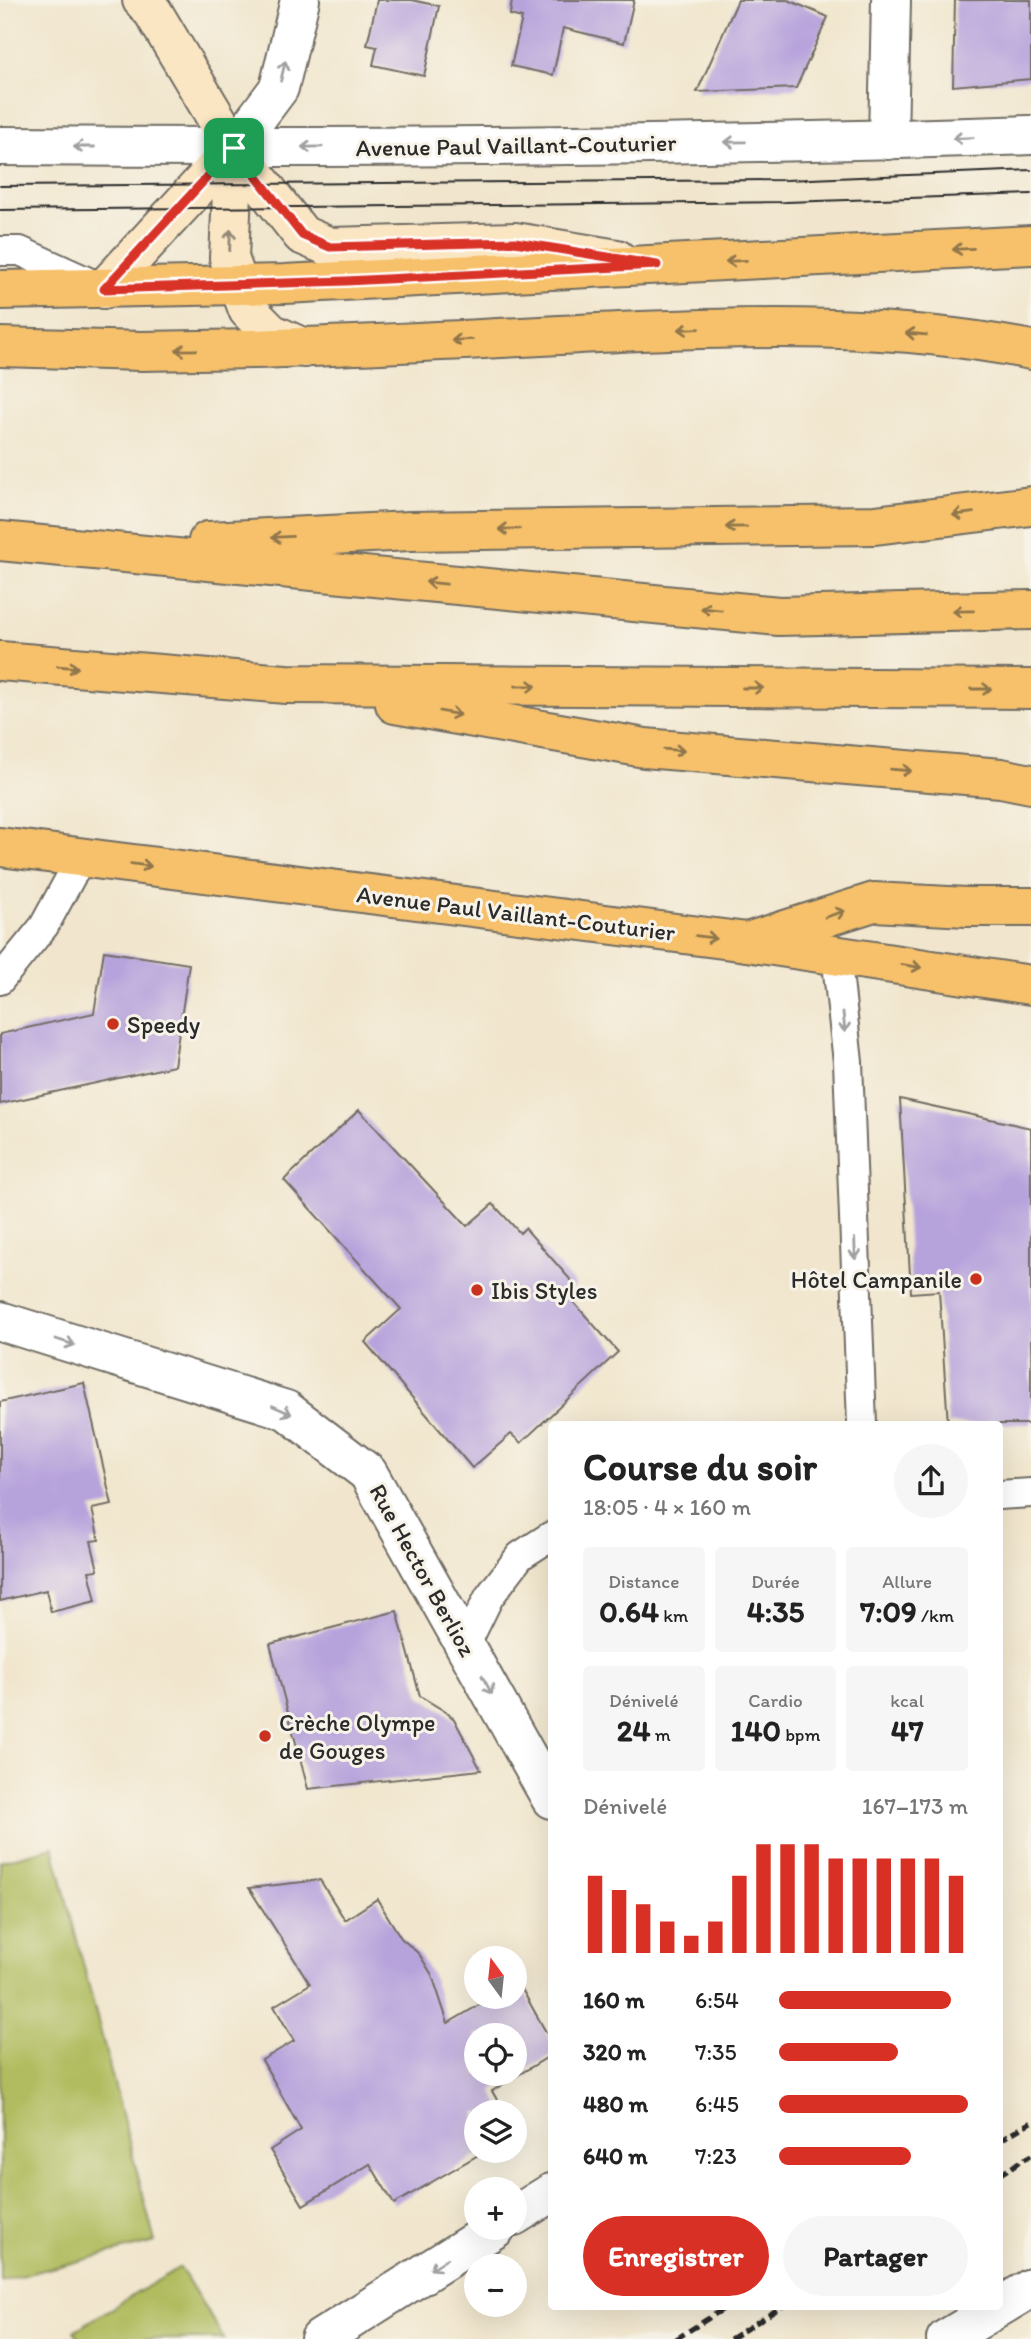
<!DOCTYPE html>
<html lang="fr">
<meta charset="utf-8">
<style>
body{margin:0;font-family:Itim,sans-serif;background:#f6f6f6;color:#222;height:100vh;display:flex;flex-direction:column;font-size:26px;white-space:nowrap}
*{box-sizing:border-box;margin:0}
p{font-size:23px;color:#767676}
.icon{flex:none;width:38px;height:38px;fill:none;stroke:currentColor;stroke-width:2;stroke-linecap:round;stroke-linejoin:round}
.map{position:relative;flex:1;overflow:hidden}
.drawer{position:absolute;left:548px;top:1421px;width:455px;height:889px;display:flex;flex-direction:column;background:#fff;border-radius:7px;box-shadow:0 7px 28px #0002}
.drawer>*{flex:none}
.needle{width:46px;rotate:345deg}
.controls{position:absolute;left:464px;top:1946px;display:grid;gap:14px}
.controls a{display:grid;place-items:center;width:63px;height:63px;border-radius:50%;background:#fff;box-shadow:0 7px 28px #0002;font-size:35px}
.pin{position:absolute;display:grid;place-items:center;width:60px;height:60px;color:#fff;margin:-30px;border-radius:14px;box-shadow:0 4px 10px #0006}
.round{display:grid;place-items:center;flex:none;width:74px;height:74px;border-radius:37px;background:#f6f6f6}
.headline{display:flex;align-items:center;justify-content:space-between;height:119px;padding:0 35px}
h1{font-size:38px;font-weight:800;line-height:52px}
.figures{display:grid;grid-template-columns:repeat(3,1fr);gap:10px;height:119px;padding:7px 35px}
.figures div{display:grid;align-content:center;border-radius:7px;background:#f6f6f6;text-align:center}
.figures b{font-size:30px;font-weight:800}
.figures small{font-size:19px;font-weight:400}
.figures p{font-size:19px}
.chart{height:196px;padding:14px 35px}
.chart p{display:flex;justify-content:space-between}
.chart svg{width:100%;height:126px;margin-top:7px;stroke:#d93025;stroke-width:6}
.cta{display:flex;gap:14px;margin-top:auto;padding:14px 35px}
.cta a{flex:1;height:80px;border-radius:42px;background:#d93025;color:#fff;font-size:28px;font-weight:800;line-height:80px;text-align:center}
.cta a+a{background:#f6f6f6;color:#222}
ul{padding:0 35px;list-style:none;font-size:23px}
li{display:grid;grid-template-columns:112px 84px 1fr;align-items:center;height:52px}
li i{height:18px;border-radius:9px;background:#d93025}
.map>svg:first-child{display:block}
.green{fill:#b0bc5e;stroke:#6e7444;stroke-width:2}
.building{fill:#b7a3dc;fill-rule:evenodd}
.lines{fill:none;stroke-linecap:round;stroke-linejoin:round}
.lane-casing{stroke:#706c64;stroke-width:32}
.street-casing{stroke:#706c64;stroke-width:42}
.secondary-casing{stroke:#706c64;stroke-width:42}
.primary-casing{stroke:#706c64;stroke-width:42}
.highway-casing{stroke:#706c64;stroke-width:42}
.lane{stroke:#fff;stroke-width:28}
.street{stroke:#fff;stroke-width:38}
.secondary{stroke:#fbe6c4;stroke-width:38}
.primary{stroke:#f6c16b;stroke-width:38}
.highway{stroke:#f6c16b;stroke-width:38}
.tram{stroke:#2b2b2b;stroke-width:2}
.rail{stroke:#2b2b2b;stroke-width:5;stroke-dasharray:10 5;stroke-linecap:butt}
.oneway{stroke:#a0a0a0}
.oneway2{stroke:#938878}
.oneway3{stroke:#90764b}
.route-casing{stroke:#fff;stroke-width:14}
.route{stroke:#d93025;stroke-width:9}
.poi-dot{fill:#c8321e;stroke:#f7f3e8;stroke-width:2.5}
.labels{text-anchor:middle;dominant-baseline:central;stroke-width:6;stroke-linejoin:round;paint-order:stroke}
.street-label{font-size:24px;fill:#2b2b2b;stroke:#f7f3e8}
.poi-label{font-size:24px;fill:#2b2b2b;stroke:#f7f3e8;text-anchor:start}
</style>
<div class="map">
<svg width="1031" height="2339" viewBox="0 0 1031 2339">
<rect width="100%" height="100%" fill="#f7f3e8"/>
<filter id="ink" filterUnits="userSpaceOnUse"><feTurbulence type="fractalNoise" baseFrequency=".0143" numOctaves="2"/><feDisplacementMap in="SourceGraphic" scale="14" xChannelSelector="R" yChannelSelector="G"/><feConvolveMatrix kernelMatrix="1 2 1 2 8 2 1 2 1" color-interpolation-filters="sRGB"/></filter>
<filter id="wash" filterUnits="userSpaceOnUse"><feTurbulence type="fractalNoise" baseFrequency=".00686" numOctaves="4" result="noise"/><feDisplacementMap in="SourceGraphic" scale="28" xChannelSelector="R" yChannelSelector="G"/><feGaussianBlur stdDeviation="1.57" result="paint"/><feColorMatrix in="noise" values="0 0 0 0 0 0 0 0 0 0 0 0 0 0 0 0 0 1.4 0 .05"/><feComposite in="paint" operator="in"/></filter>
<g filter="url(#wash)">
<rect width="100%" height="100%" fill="#f1e6cd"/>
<!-- green -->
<g class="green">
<polygon points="53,1847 155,2242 0,2281 0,1861"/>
<polygon points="180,2267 224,2339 78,2339 74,2331"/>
</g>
<g id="blocks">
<!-- building -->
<g class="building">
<polygon points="377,0 412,0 439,6 424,76 373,65 377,47 367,45"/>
<polygon points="512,0 634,0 624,43 563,28 553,75 511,66 522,18 510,15"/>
<polygon points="738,0 788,0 828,17 796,88 697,92"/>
<polygon points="955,0 1031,0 1031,79 953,86"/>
<polygon points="104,951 189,964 174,1066 0,1104 0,1034 94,1013"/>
<polygon points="900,1099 1031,1128 1031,1424 948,1424 939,1291 911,1293"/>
<polygon points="359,1110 467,1226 493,1204 520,1233 525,1228 575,1285 566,1294 618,1352 521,1443 511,1434 472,1468 365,1342 401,1309 284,1180"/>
<polygon points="84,1383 112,1505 92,1509 99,1540 91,1541 98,1570 89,1571 96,1601 51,1612 46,1590 0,1601 0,1402"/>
<polygon points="397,1611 420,1696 446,1712 454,1719 481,1770 308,1789 270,1644"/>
<path d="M320,1880L345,1920L377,1899L401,1938L419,1954L432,1975L448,2023L493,1997H514V1984L518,1982L551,2041V2055L492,2091L504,2112H476V2151H485L394,2204L370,2164L303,2205L270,2150L301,2130L262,2060L294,2041L274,2006L310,1984L249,1888ZM476,2035H514V2074H476Z"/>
</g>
</g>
</g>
<g filter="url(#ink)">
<use href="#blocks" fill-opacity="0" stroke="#706c64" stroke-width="2"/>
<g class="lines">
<!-- lane casing -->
<g class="lane-casing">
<g id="lane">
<polyline points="0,251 20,251 95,285"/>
<polyline points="836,954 848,1062 862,1424"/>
<polyline points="0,980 44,926 81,858"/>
<polyline points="999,1495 1031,1493"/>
<polyline points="465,1646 489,1597 520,1556 551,1536"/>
</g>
</g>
<!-- street casing -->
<g class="street-casing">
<g id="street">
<polyline points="888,140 891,0"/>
<path d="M0,146C344,149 688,146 1031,135"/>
<polyline points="234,148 279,88 300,0"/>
<polyline points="0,1321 286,1410 368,1473 551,1799"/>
<polyline points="514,2216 551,2193"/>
<polyline points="320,2339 496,2228"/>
<polyline points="946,2339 1031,2288"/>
</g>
</g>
<!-- secondary casing -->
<g class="secondary-casing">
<g id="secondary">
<polyline points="142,0 153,12 234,148 302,235 330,247 515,242 617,259"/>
<polyline points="234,148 229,258 248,310 271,333 304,348"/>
<polyline points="104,289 234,148"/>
</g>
</g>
<!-- primary casing -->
<g class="primary-casing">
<g id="primary">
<polyline points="0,290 285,284 1031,245"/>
<polyline points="0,347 142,351 254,349"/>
<polyline points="0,847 747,942 1031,985"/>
</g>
</g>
<!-- highway casing -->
<g class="highway-casing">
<g id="highway">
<path d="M254,349C376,345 498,338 619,332C757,326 895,323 1031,350"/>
<polyline points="0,541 779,616 1031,610"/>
<polyline points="208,541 410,531 875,525 1031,506"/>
<polyline points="0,661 286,684 1031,689"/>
<polyline points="395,704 645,748 1001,778 1031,784"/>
<polyline points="747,942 874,902 967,907 1031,907"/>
</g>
</g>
<!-- lane -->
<use href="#lane" class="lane"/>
<!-- street -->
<use href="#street" class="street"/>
<!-- secondary -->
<use href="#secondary" class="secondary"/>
<!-- primary -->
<use href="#primary" class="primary"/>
<!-- highway -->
<use href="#highway" class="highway"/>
<!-- tram -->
<g class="tram">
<polyline points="0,186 786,180 1031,170"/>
<polyline points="0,210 786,202 1031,194"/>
</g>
<!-- rail -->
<g class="rail">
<polyline points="999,2141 1031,2122"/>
<polyline points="999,2175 1031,2155"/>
<polyline points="676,2339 728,2306"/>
<polyline points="730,2339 783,2306"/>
</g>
</g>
<!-- one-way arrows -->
<defs><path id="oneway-shaft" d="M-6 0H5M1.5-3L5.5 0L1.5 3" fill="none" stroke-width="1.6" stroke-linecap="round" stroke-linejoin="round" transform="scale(1.75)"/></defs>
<g class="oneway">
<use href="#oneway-shaft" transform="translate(283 71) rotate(-77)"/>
<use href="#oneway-shaft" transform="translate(963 138) rotate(178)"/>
<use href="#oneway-shaft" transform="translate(735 142) rotate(179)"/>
<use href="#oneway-shaft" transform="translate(84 147) rotate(-180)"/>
<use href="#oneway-shaft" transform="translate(312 147) rotate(179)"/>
<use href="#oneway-shaft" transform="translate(844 1022) rotate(84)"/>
<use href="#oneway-shaft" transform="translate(855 1249) rotate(88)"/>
<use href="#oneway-shaft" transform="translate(65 1342) rotate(18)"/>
<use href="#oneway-shaft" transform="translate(282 1410) rotate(24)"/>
<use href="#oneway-shaft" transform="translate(487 1685) rotate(61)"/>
<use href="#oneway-shaft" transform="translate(439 2264) rotate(148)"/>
</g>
<use class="oneway2" href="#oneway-shaft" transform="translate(230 240) rotate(-88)"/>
<g class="oneway3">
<use href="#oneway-shaft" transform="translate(963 249) rotate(177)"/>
<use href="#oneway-shaft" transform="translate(736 261) rotate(177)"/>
<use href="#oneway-shaft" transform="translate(689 329) rotate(178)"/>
<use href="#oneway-shaft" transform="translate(916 334) rotate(-175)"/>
<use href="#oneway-shaft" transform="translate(462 340) rotate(177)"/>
<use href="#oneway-shaft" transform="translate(186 350) rotate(179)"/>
<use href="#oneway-shaft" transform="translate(963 514) rotate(173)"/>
<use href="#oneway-shaft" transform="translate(736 527) rotate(179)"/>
<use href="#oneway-shaft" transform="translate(509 529) rotate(179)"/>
<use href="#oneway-shaft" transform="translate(282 537) rotate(177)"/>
<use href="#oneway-shaft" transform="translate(436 583) rotate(-174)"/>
<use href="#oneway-shaft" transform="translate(711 609) rotate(-174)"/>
<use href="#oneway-shaft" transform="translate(963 611) rotate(179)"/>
<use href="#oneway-shaft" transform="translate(68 667) rotate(5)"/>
<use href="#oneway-shaft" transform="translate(526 686)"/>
<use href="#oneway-shaft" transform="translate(753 688)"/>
<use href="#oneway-shaft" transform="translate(981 689)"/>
<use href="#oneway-shaft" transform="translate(450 713) rotate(10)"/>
<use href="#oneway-shaft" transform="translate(674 750) rotate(5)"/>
<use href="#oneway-shaft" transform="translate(901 770) rotate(5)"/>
<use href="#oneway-shaft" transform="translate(141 865) rotate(7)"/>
<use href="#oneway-shaft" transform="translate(835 914) rotate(-18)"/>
<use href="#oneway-shaft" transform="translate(706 937) rotate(7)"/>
<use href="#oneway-shaft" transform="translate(911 966) rotate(9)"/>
</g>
</g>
<g class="lines" filter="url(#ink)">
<!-- route casing -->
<g class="route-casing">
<polygon id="route" points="234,148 302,235 330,247 515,242 657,265 346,281 104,289"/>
</g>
<!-- route -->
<use href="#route" class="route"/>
</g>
<!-- markers -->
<g class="poi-dot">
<circle cx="113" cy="1024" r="7"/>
<circle cx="976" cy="1279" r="7"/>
<circle cx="477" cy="1290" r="7"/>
<circle cx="265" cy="1736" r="7"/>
</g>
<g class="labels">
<!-- street labels -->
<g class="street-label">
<text transform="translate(516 145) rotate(-1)">Avenue Paul Vaillant-Couturier</text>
<text transform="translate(516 913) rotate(7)">Avenue Paul Vaillant-Couturier</text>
<text transform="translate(423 1570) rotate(61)">Rue Hector Berlioz</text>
</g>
<!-- poi labels -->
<g class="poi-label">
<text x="127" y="1024">Speedy</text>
<text x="962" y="1279" text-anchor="end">Hôtel Campanile</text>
<text x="491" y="1290">Ibis Styles</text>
<text x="279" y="1722">Crèche Olympe<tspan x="279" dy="28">de Gouges</tspan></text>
</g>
</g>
</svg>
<div class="controls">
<a><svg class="needle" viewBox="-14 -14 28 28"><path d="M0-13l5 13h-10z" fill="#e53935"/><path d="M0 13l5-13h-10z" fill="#767676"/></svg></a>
<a><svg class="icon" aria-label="locate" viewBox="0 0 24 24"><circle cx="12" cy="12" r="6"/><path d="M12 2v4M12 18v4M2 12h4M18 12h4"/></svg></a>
<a><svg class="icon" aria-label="layers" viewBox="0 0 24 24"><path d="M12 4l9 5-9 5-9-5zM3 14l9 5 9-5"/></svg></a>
<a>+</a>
<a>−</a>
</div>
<div class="pin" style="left:234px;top:148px;background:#1e9e55"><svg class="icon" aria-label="arrive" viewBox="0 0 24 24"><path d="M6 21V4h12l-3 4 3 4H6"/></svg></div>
<section class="drawer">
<div class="headline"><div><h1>Course du soir</h1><p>18:05 · 4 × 160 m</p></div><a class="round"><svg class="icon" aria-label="share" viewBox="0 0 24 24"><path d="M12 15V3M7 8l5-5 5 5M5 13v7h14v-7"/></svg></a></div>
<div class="figures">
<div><p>Distance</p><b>0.64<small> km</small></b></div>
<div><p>Durée</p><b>4:35</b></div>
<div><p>Allure</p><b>7:09<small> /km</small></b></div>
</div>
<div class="figures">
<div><p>Dénivelé</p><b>24<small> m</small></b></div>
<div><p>Cardio</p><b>140<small> bpm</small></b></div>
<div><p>kcal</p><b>47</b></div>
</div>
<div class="chart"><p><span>Dénivelé</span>167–173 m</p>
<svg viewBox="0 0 160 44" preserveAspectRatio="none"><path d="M5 44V17M15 44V22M25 44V27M35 44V33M45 44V38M55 44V33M65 44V17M75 44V6M85 44V6M95 44V6M105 44V11M115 44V11M125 44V11M135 44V11M145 44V11M155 44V17"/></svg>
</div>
<ul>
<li><b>160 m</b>6:54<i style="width:91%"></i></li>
<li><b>320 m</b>7:35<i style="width:63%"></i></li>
<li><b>480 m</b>6:45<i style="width:100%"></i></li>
<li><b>640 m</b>7:23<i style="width:70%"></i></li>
</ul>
<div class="cta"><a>Enregistrer</a><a>Partager</a></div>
</section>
</div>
